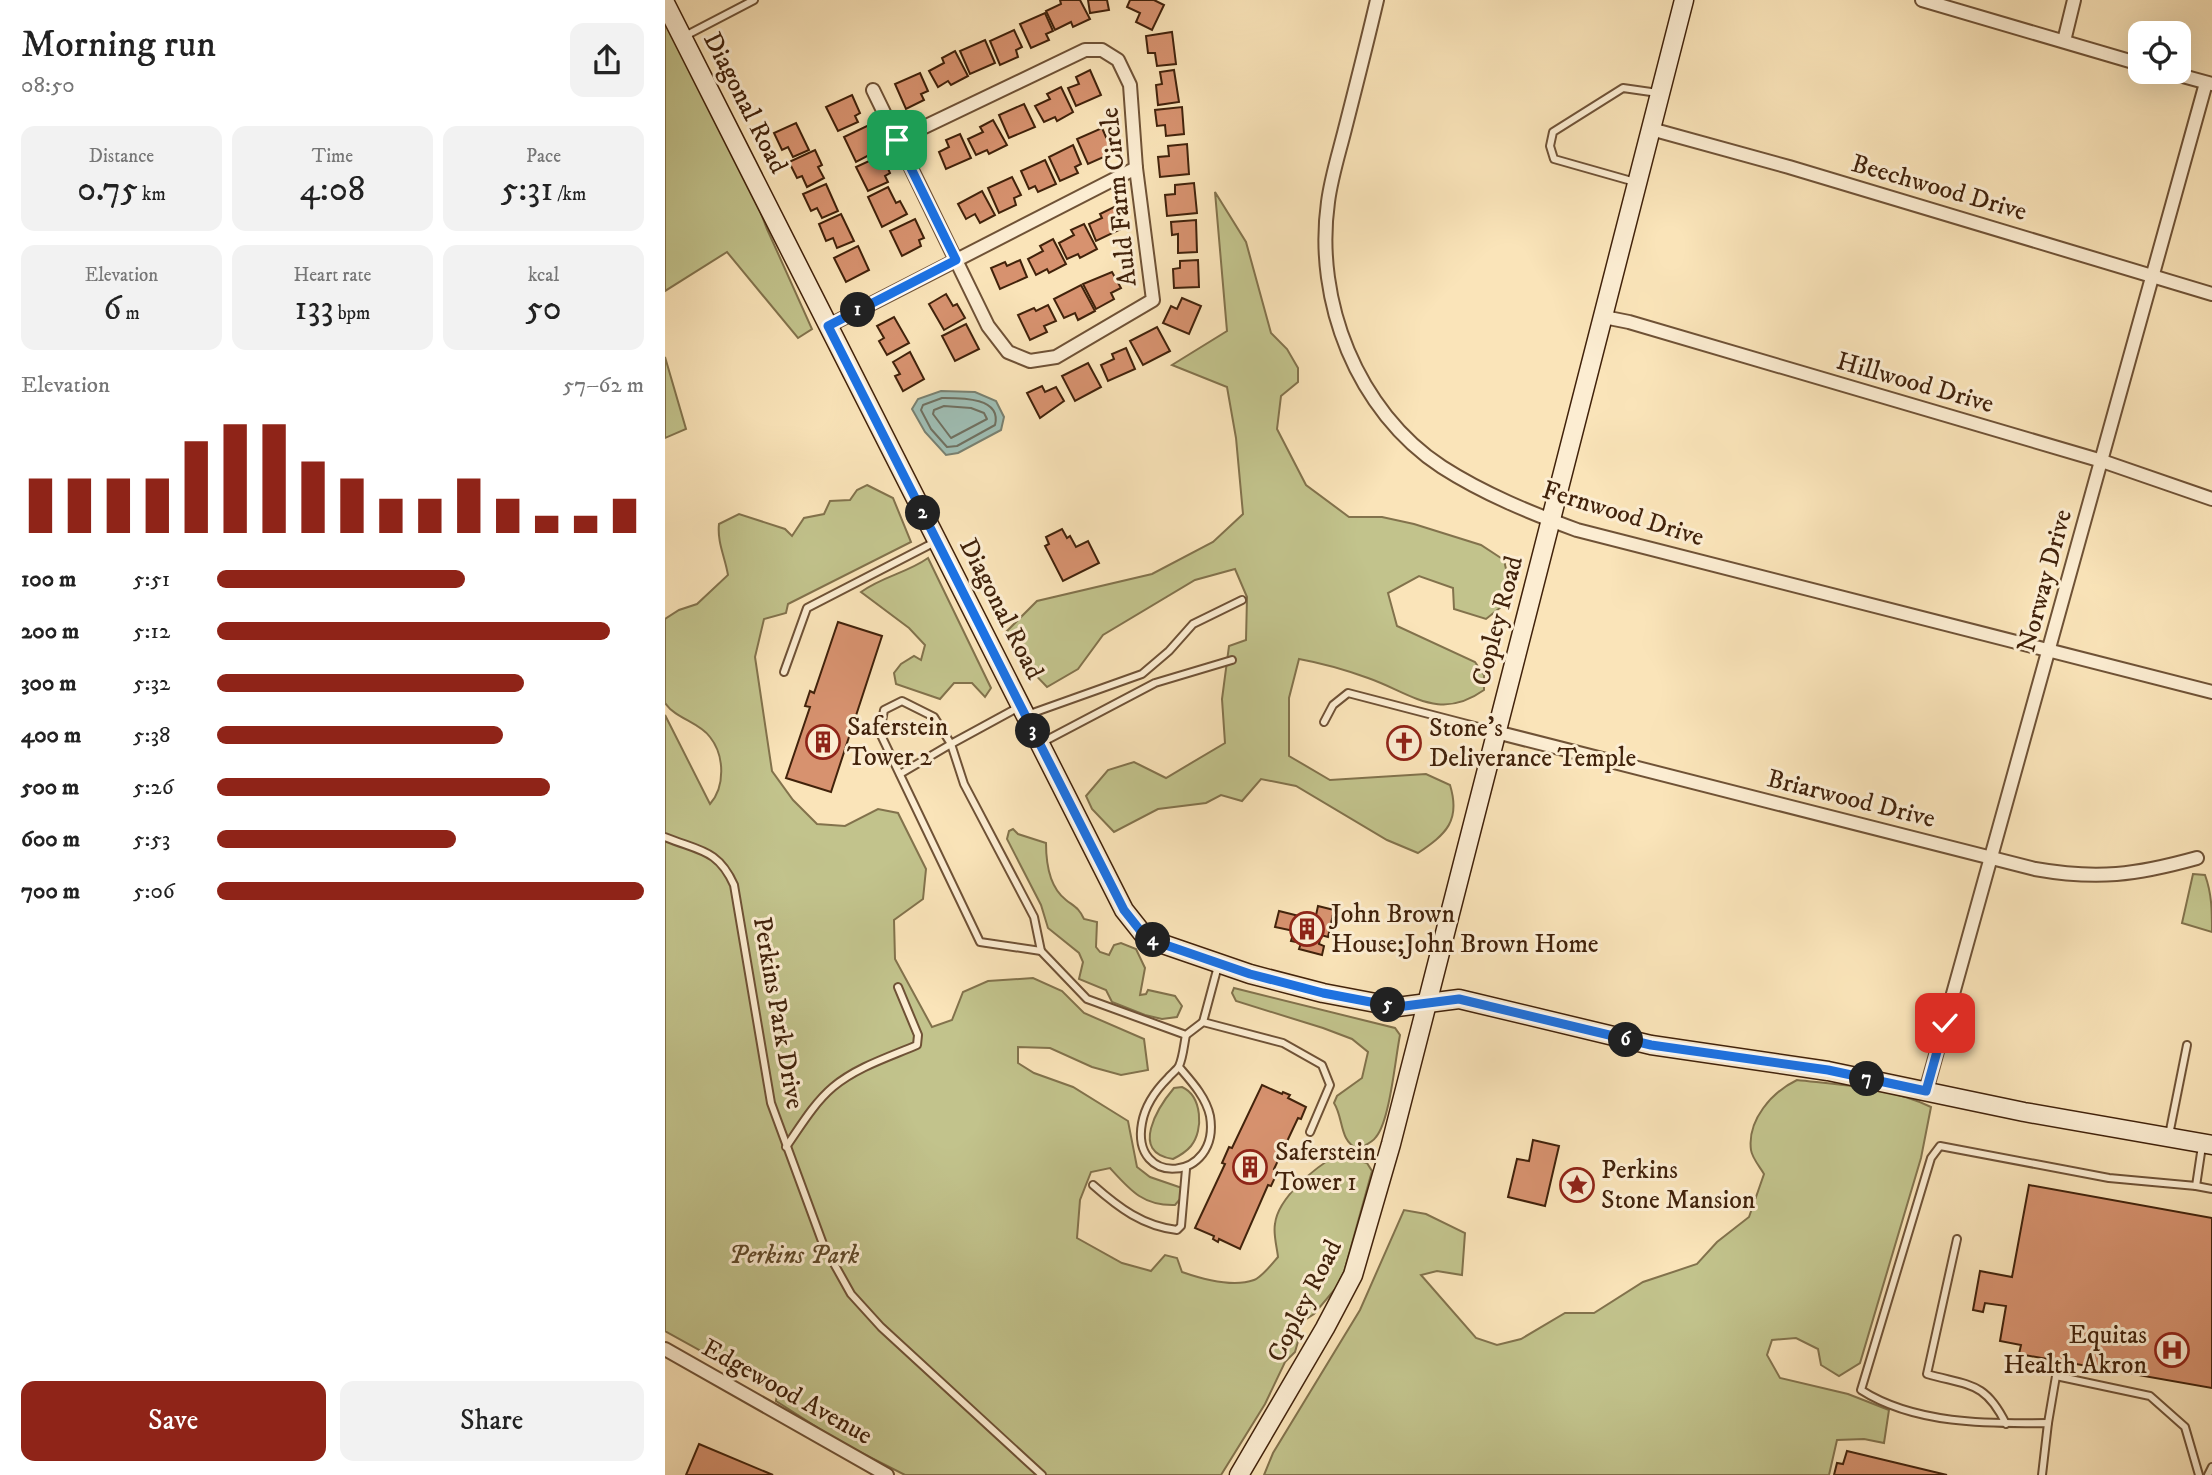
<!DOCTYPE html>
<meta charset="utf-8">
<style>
body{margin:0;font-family:"IM FELL DW Pica",serif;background:#f2f2f2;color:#222;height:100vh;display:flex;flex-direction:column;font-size:26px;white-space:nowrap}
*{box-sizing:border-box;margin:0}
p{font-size:23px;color:#767676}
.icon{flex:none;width:38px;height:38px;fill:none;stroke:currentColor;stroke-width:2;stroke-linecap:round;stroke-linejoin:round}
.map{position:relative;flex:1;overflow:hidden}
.details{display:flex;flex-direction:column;background:#fff;width:665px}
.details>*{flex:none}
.fabs{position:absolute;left:1463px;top:21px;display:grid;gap:14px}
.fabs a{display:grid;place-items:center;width:63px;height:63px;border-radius:14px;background:#fff;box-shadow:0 7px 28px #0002;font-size:35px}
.pin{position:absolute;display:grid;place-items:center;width:60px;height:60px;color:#fff;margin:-30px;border-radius:14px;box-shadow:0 4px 10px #0006}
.km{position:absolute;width:35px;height:35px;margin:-18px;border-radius:50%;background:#222;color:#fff;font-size:19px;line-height:35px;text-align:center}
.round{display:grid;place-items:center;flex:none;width:74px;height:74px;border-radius:14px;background:#f2f2f2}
.headline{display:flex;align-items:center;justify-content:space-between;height:119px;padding:0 21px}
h1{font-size:38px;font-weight:600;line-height:52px}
.stats{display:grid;grid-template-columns:repeat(3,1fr);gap:10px;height:119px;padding:7px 21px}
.stats div{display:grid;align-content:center;border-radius:14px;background:#f2f2f2;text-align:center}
.stats b{font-size:35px;font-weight:600}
.stats small{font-size:19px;font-weight:400}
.stats p{font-size:19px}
.chart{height:196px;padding:14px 21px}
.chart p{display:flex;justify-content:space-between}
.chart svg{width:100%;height:126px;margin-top:7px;stroke:#8f2418;stroke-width:6}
.primary-button{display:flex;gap:14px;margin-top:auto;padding:14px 21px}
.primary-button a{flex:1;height:80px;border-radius:14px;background:#8f2418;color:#fff;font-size:28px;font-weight:600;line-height:80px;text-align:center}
.primary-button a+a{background:#f2f2f2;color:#222}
ul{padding:0 21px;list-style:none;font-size:23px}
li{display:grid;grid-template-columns:112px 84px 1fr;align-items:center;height:52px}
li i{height:18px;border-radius:9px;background:#8f2418}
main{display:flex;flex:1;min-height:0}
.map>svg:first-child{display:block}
.green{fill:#c2c38c;stroke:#82724c;stroke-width:2}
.water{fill:#9fbeb4;stroke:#798070;stroke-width:2}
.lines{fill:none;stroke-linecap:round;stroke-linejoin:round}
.shore{stroke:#707060;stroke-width:2}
.building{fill:#d7926f;stroke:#41220b;stroke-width:2}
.lane-casing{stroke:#6f5236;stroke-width:10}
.street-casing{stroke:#6f5236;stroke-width:16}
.secondary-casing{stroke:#41220b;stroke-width:21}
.lane{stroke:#fcedd2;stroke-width:6}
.street{stroke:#fcedd2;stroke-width:12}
.secondary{stroke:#fcedd2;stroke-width:18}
.route-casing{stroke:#fff;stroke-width:14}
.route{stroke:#1a73e8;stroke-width:9}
.labels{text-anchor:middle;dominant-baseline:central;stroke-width:6;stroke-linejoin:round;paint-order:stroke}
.street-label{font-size:26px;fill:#41220b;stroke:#fcedd2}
.poi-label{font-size:26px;fill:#41220b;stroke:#fcedd2;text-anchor:start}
.park-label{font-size:26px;font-style:italic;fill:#614a2b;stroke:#fcedd2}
</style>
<main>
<section class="details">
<div class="headline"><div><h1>Morning run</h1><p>08:50</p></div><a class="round"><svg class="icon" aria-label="share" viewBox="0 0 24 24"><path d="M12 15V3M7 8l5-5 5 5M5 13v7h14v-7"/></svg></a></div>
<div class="stats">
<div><p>Distance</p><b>0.75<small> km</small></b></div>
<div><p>Time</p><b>4:08</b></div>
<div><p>Pace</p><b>5:31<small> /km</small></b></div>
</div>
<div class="stats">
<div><p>Elevation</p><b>6<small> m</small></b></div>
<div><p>Heart rate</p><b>133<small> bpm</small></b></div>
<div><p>kcal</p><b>50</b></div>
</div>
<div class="chart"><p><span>Elevation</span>57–62 m</p>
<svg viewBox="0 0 160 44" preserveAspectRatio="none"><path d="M5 44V25M15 44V25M25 44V25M35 44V25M45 44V12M55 44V6M65 44V6M75 44V19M85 44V25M95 44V32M105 44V32M115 44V25M125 44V32M135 44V38M145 44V38M155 44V32"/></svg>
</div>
<ul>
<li><b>100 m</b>5:51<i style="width:58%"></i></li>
<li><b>200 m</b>5:12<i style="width:92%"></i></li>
<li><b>300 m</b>5:32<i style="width:72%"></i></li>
<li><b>400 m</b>5:38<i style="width:67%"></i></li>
<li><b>500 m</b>5:26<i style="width:78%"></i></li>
<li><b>600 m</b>5:53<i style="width:56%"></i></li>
<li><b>700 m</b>5:06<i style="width:100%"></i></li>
</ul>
<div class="primary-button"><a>Save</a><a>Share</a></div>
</section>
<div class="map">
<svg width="1547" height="1475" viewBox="0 0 1547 1475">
<rect width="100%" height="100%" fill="#fae4b9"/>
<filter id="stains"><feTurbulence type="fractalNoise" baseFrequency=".00286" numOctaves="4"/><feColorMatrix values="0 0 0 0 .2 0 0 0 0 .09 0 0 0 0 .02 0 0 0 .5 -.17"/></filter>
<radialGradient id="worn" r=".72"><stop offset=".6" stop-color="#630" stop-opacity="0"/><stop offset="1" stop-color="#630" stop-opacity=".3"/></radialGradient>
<!-- green -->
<g class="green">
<polygon points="0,3 67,137 102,229 147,329 133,338 62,252 0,291"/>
<path d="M550,192L581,242L606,333L622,349L633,368V382L616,396L612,429L641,485L684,517H717L749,524L816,545L839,560L843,578L841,603L821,619L789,609L788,588L754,576L723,593L732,626L810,662L819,675V690C774,722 746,693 703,678C681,670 656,663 634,659L624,698V756L665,780L761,774L785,785C796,821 781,834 753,853L722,840L631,786L596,779L577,801L556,795L541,803L493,809L449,832L427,809L421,796L443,770L469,762L501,778L560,743L557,699L564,646L581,640L582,597L570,569L530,580L438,635L413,669L382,687L358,662L341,632L372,601L487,574L548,542L578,514L571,438L562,387L507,365L562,331Z"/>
<polygon points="0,357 21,429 0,438"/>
<path d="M202,485L228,498L246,542L123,604L121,613L99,619L90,657L107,771L128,800L152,824L180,826L213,809L233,813L261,869L258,899L229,920L230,959L267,1027L287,1020L298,992L323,981L368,978L397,991L419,1013L479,1039L483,1070L456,1075L427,1067L385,1048L353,1047V1063L369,1073L408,1087L463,1121L472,1167L485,1177L517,1188L516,1198L510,1205C478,1206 465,1190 445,1168L426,1172L415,1200L412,1238L457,1263L486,1271L500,1255L512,1258L517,1272C537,1279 567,1288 589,1280C597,1277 607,1264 613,1257C612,1247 608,1234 610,1224C613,1197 651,1167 672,1155L702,1163L707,1171L679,1272L671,1288L649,1314L632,1325L634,1338L630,1352L620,1362L600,1404L556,1475H240L175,1442L111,1401L112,1393L0,1331V715L45,804C60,787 60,756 45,737C34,722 11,719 0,703V619L14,610L32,604L63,575C60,557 52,542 54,524L74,514L120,529L127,536L139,518L159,514L165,501L185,500L192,490Z"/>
<path d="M263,558L326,688L320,697L307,683H289L275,699L231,684L229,673L236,664L249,656L256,660L260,645L244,628L196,592C218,576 242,573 263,558Z"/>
<path d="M348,829L353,834L381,843C381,863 384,887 401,900C410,907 414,908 419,919L432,922L431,947L435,952L444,955L449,945L456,943L471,949L480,968L475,995L481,994L483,990L510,996L517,1006L512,1017L497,1019L480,1015L447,1002L441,990L414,979L418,962L414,953L383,928L376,905L342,839L344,831Z"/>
<path d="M1528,874L1540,875C1547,894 1547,912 1547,932L1517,923Z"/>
<path d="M569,988L730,1028L735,1035C730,1060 725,1120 711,1137C707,1143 700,1145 693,1149C674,1141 679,1119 669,1103L672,1096L697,1078L703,1052L687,1039L658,1028L571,1001L567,993Z"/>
<path d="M1132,1080C1178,1085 1224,1087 1266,1107L1256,1158L1195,1363L1174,1376L1156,1365L1153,1349L1131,1338L1107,1340L1102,1355L1115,1378L1183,1394L1224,1410L1219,1443L1199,1439L1172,1440L1164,1475H599L608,1453L695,1310L739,1210L761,1214L800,1233L797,1275L772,1271L756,1275L811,1338L832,1345L856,1339L900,1313H929L978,1282L1032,1264L1052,1242L1084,1217L1099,1174C1095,1167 1087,1158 1086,1150C1082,1120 1107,1092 1132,1080Z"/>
<path d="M517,1087C537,1096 539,1130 526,1146C521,1152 514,1156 508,1159C464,1153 493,1107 509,1088Z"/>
</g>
<!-- water -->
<polygon class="water" points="276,391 310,392 331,401 339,417 336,430 293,453 281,455 260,432 247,409 253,399"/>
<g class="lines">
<!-- shore -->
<g class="shore">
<path d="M277,398C295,398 337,397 330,425L292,446L282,447L266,429L256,410L258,405Z"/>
<polygon points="279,406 306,408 319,413 322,419 286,438 268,414 269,410"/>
</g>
</g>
<!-- building -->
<g class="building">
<polygon points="395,0 415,0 425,19 408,27 406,22 390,30 381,11 396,4"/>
<polygon points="423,0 442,0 444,10 425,13"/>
<polygon points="465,0 489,0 499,5 487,30 471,22 475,13 462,7"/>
<polygon points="380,13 388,31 381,34 384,40 366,48 355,24"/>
<polygon points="349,30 357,47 351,50 353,57 335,65 325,41"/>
<polygon points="507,32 511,64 492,66 490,53 483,53 481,36"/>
<polygon points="320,40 330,63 305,74 295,51"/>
<polygon points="290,51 303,76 286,85 283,81 273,87 264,71 279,63 277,58"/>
<polygon points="425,70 436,95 411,106 403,88 414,84 411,77"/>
<polygon points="509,70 514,102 493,105 491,85 497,84 495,72"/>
<polygon points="255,73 263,91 256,94 259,100 241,109 230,84"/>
<polygon points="396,87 408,112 392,121 390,117 379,122 370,106 385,99 382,94"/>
<polygon points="187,95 195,113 190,116 193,122 173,131 161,107"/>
<polygon points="359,104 370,127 344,138 334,115"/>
<polygon points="517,107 519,134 501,136 500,125 492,126 490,110"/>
<polygon points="328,120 342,145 324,154 322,150 311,155 303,139 318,132 315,127"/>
<polygon points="131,123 144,150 128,157 123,147 117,150 109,133"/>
<polygon points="204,125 213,144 207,146 210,152 191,162 179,137"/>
<polygon points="437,128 445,146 439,149 441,156 423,164 412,139"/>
<polygon points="295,134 306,158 281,169 274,152 284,147 281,140"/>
<polygon points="522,144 524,174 495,177 493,157 504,156 503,146"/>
<polygon points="408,145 416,164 410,167 413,173 395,181 384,157"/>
<polygon points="150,150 157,165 153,167 159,178 142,187 137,176 132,178 124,162"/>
<polygon points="217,155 225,173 220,176 223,182 203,191 191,167"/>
<polygon points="380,160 391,184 373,192 370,186 364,189 356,171"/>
<polygon points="347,177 356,195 349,198 351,205 334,213 323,188"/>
<polygon points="529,183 532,213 502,216 500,195 510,194 510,185"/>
<polygon points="161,184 173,211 157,218 152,208 146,211 138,194"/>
<polygon points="223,187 231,203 235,201 242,214 217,227 203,197"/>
<polygon points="317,191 330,215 315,223 310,214 301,219 293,204"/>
<polygon points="449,207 458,228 431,241 424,224 437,218 435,214"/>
<polygon points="176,214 189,241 172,248 168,238 161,241 154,224"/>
<polygon points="250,219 259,238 254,240 256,246 237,256 225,231"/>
<polygon points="531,220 532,252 513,253 513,234 507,235 506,222"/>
<polygon points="419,224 432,249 415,258 413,254 402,259 394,243 409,235 406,230"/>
<polygon points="388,239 401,264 384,273 382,269 371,275 363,259 378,251 375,246"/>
<polygon points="193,246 204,270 181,282 169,258"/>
<polygon points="355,260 362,277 335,289 326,268 340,262 342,266"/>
<polygon points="533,260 534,287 509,288 508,269 515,268 515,261"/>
<polygon points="447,272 456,288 446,293 449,299 431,309 418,284"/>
<polygon points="416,285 430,311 413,320 410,313 399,318 389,299"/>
<polygon points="281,294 288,306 292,304 300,318 279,330 264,304"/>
<polygon points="517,298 536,306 524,334 498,323 506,306 512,309"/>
<polygon points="383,305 391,321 379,326 382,332 365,340 353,315 369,308 371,311"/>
<polygon points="229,317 244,343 222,355 214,341 219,338 212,326"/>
<polygon points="301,324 314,349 290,361 277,336"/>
<polygon points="492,327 505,351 478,365 465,341"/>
<polygon points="461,348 470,369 443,381 436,365 449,359 447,354"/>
<polygon points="245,352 259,379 238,391 230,376 235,374 228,362"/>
<polygon points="423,363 436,387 410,401 397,376"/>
<polygon points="377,386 380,392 391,387 399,401 375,418 362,393"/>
<polygon points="397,529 402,538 405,536 411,547 423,541 434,563 398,581 380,546 384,544 381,537"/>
<polygon points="173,622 217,636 166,792 121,778 145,707 140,706 145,691 149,693"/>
<polygon points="653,906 669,910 663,937 656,935 654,944 659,946 657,955 634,949 636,943 626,941 629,931 610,927 614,911 650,920"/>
<polygon points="597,1085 617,1094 618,1092 625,1095 623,1098 641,1107 636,1119 633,1118 609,1169 613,1171 606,1186 603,1185 575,1249 554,1239 553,1242 548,1239 549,1236 530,1228 560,1164 557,1163 564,1147 567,1148"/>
<polygon points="868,1140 894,1146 880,1206 843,1197 852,1159 864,1161"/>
<polygon points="1364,1185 1547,1218 1547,1388 1354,1354 1356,1345 1335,1341 1341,1306 1320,1303 1318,1312 1308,1310 1315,1271 1347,1277"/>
<polygon points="34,1444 108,1475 21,1475"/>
<polygon points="1182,1451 1282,1475 1169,1475 1172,1463 1178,1464"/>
</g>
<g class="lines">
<!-- lane casing -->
<g class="lane-casing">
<g id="lane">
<polyline points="20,36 89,0"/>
<polyline points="970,182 889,159 885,146 888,132 958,88 993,93"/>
<polyline points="119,672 142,608 270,542"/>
<polyline points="354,707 286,744 269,717 237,701 219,710 215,733 315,942 376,951 422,999 521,1035 538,1022 618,1043 657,1065 665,1085 645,1132"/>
<polyline points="362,715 477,674 504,651 528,624 577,600"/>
<polyline points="659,722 668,705 683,693 829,731"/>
<polyline points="376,743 490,683 567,660"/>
<polyline points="235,774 286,744 299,784 369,917 376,951"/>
<path d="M0,837C34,851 53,849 69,885L106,1103L158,1244L186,1294L216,1327L377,1475"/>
<polyline points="538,1022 553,966"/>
<path d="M514,1067C526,1081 541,1097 545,1116C556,1182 465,1188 477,1123C480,1106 491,1090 503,1078C506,1074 512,1070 514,1066C518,1058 519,1044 521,1035"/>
<polyline points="1504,1135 1522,1045"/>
<path d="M121,1147C135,1127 149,1103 168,1087C192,1067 224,1057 252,1045L253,1035L233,987"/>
<path d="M428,1185C454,1208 478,1226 512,1230L516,1226L521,1169"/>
<polyline points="1531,1186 1547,1189"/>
<path d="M1292,1239L1262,1374C1304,1386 1320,1381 1341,1424"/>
<polyline points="1383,1423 1391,1376 1485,1396 1520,1427 1534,1475"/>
<path d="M1377,1475L1383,1423C1322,1424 1249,1424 1196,1390L1266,1158L1275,1146L1444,1178L1531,1186L1537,1146"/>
<polyline points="1543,1475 1547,1467"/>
</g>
</g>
<!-- street casing -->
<g class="street-casing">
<g id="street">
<path d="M712,0C702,43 691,86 680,129C674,153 666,178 663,202C649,301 692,411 777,467C819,494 866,513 912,530L1547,692"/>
<polyline points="1257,0 1475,64"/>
<polyline points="1399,41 1409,0"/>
<polyline points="1503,72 1547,84"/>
<polyline points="208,90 323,326 343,352 365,361 391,357 488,300 471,168 465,85 453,60 437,50 420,50 232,140"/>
<polyline points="986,129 1124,167 1547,294"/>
<polyline points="939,317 964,322 1437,461 1547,499"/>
<polyline points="163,326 471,168"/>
<path d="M831,732L1370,869C1432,880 1471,875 1532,858"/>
<polyline points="1261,1091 1541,83"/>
<polyline points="0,1349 222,1475"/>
</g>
</g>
<!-- secondary casing -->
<g class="secondary-casing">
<g id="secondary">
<polyline points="0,3 459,910 478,934 489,941 585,974 658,993 732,1007 794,999 986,1045 1163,1071 1359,1112 1547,1145"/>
<polyline points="574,1475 660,1328 688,1275 726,1144 1019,0"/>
</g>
</g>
<!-- lane -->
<use href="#lane" class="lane"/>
<!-- street -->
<use href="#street" class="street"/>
<!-- secondary -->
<use href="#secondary" class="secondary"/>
</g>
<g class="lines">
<!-- route casing -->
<g class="route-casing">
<polyline id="route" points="232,140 291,260 163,326 459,910 478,934 489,941 585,974 658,993 732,1007 794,999 986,1045 1163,1070 1261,1091 1280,1023"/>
</g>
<!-- route -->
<use href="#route" class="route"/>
</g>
<!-- icons -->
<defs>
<g id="building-ring" transform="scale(1.75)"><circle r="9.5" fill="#fcedd2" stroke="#8f2418" stroke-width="1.5"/><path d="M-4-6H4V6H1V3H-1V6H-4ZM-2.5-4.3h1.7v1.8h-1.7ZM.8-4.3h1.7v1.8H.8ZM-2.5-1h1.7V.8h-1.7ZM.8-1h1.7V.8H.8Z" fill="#8f2418"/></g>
<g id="church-ring" transform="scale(1.75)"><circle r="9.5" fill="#fcedd2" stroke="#8f2418" stroke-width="1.5"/><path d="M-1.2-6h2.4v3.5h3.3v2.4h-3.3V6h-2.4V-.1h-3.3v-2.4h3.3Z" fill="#8f2418"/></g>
<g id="sight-ring" transform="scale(1.75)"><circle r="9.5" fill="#fcedd2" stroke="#8f2418" stroke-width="1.5"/><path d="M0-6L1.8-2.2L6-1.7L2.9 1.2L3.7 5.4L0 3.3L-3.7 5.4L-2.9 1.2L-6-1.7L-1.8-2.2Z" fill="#8f2418"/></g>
<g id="hospital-ring" transform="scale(1.75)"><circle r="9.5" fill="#fcedd2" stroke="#8f2418" stroke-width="1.5"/><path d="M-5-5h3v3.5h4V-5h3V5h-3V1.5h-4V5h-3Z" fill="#8f2418"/></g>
</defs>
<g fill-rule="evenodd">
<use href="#building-ring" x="158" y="742"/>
<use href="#church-ring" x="739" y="743"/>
<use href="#building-ring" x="642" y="929"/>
<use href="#building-ring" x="585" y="1167"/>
<use href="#sight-ring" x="912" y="1185"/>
<use href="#hospital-ring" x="1507" y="1350"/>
</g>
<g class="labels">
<!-- street labels -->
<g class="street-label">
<text transform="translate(80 103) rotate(63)">Diagonal Road</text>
<text transform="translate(1274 188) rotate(16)">Beechwood Drive</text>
<text transform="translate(454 197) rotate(-96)">Auld Farm Circle</text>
<text transform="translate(1250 383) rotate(16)">Hillwood Drive</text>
<text transform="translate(958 514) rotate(17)">Fernwood Drive</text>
<text transform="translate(1380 581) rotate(-75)">Norway Drive</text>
<text transform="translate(336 609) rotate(63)">Diagonal Road</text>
<text transform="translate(833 621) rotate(-75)">Copley Road</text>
<text transform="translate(1186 799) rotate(14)">Briarwood Drive</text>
<text transform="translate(113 1013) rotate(80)">Perkins Park Drive</text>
<text transform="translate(640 1301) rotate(-63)">Copley Road</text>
<text transform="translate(122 1392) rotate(29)">Edgewood Avenue</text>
</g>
<!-- poi labels -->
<g class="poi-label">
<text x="182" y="727">Saferstein<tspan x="182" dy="30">Tower 2</tspan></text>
<text x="764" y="728">Stone's<tspan x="764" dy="30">Deliverance Temple</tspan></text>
<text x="666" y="914">John Brown<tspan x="666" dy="30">House;John Brown Home</tspan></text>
<text x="610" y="1152">Saferstein<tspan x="610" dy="30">Tower 1</tspan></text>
<text x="936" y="1170">Perkins<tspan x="936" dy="30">Stone Mansion</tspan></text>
<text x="1482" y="1335" text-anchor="end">Equitas<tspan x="1482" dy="30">Health Akron</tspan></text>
</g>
<!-- park labels -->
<g class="park-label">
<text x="129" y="1255">Perkins Park</text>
</g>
</g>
<rect width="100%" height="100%" filter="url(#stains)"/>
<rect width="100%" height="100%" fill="url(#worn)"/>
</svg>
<div class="fabs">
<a><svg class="icon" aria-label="locate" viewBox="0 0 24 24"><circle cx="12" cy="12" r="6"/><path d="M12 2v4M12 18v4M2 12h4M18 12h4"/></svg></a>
</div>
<div class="pin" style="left:232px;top:140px;background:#1e9e55"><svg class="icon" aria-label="arrive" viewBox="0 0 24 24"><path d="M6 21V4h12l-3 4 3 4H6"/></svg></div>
<div class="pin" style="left:1280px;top:1023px;background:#d93025"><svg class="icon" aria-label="check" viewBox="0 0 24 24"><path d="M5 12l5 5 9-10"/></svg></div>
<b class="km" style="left:193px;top:310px">1</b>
<b class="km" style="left:258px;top:513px">2</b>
<b class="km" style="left:368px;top:731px">3</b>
<b class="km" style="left:488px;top:940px">4</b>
<b class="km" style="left:723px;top:1005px">5</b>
<b class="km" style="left:961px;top:1040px">6</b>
<b class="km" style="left:1202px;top:1079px">7</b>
</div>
</main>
